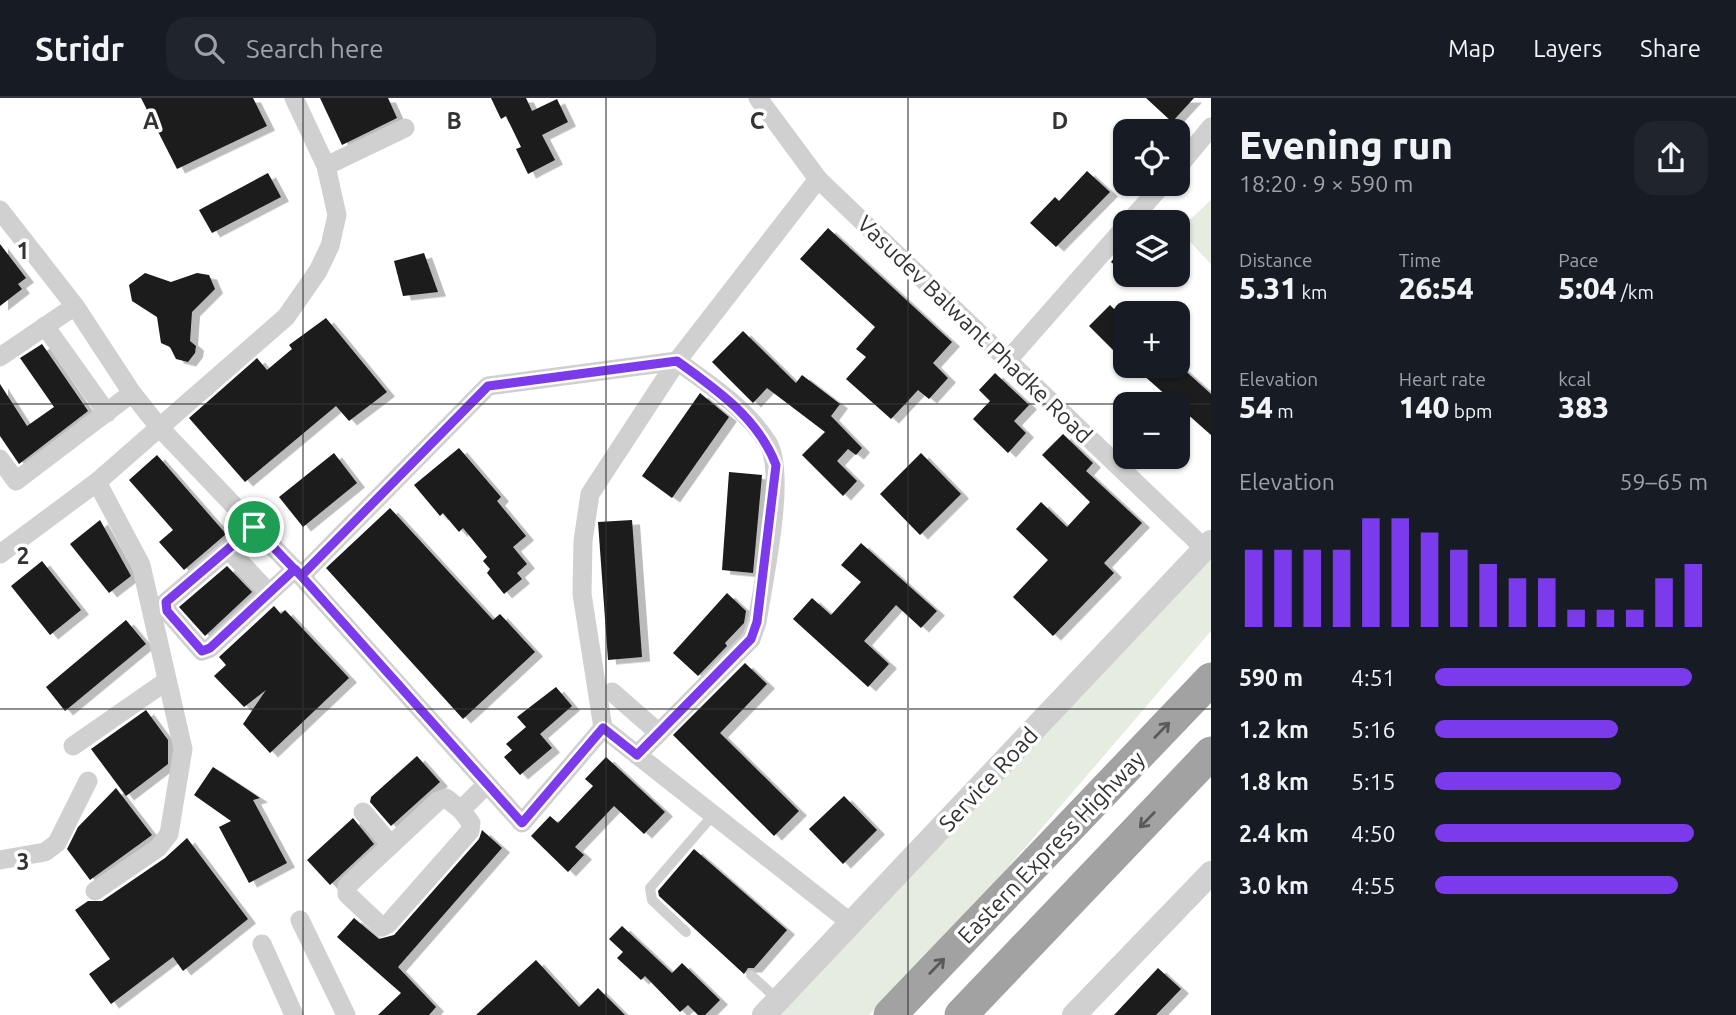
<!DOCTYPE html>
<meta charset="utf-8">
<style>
body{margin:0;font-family:Ubuntu,sans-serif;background:#20242c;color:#f1f3f6;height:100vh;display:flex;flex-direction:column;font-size:26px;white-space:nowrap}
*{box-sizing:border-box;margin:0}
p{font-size:23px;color:#9ea1a6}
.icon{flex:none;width:38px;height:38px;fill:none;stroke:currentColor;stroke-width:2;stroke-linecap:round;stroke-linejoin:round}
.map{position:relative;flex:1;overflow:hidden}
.drawer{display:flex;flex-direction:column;background:#171b24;width:525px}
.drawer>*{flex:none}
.buttons{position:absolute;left:1113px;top:21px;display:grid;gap:14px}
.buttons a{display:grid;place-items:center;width:77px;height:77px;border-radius:14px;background:#171b24;box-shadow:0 2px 5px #0004;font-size:35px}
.pin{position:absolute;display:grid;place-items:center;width:60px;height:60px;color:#fff;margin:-30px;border:4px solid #fff;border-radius:50%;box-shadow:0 2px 7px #0007}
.round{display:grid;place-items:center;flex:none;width:74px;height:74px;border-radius:21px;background:#20242c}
.overview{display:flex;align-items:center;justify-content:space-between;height:119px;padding:0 28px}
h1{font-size:38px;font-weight:800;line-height:52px}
.stats{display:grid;grid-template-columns:repeat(3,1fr);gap:10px;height:119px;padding:7px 28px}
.stats div{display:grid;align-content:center}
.stats b{font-size:30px;font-weight:800}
.stats small{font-size:19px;font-weight:400}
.stats p{font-size:19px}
.chart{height:196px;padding:14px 28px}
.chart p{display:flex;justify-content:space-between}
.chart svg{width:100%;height:126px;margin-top:7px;stroke:#7c3aed;stroke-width:6}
ul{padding:0 28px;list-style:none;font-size:23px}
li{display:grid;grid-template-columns:112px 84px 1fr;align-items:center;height:52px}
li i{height:18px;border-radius:9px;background:#7c3aed}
header{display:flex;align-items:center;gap:42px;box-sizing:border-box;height:98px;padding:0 35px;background:#171b24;border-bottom:2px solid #363941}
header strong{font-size:33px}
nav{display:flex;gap:38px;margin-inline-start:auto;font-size:24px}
.search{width:490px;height:63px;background:#20242c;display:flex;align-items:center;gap:18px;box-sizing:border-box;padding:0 24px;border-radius:21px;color:#9ea1a6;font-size:26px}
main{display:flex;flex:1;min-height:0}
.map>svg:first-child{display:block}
.green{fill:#e6ecdf}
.building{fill:#1a1a1a;filter:url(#shadow)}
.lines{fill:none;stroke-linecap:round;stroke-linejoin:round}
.service{stroke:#d0d0d0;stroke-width:10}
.minor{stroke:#d0d0d0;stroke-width:19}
.tertiary{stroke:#d0d0d0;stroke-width:24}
.trunk{stroke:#a2a2a2;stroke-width:33}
.oneway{stroke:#5a5a5a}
.route-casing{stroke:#fff;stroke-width:14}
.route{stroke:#7c3aed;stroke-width:9}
.grid{fill:none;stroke:#333;stroke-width:2;stroke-opacity:0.55}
.labels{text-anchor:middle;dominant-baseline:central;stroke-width:7;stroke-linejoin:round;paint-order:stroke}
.street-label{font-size:23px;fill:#333;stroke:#fff}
.grid-label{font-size:23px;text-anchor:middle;font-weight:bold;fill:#333;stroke:#fff;stroke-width:7;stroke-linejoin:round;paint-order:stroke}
</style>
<header>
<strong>Stridr</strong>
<div class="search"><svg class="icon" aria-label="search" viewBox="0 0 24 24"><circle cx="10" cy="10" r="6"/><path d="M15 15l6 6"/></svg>Search here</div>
<nav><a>Map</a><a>Layers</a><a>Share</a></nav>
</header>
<main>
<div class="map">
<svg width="1211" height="917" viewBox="0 0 1211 917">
<defs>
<filter id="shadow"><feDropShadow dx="8" dy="4.5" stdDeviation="0" flood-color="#0004"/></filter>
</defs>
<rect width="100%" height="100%" fill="#fff"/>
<!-- green -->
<g class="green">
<polygon points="1211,102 1211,166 1179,132"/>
<polygon points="1211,457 1211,533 968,816 869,917 775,917"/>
</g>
<!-- building -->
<g class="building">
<polygon points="141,0 253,0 267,28 177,71"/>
<polygon points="320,0 388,0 397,20 342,47"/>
<polygon points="491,0 526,0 532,13 557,1 568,24 542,37 555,62 528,76 516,51 521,49 506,18 501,21"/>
<polygon points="1146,0 1194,0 1172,24"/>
<polygon points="1087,73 1110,94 1056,149 1030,125 1055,99 1059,103"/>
<polygon points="268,75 281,99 212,135 199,112"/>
<polygon points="828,130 952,244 933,265 948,280 929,301 918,292 891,321 846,281 866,259 856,251 875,229 800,161"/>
<polygon points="0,146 26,180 18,186 22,191 0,208"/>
<polygon points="1125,147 1125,176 1111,164"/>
<polygon points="424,155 438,194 403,198 394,163"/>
<polygon points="145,175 171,184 197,175 209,177 215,191 192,214 190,243 196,248 195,255 188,264 176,261 170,249 161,245 157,219 132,203 129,187"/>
<polygon points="1110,207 1125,222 1125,264 1089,228"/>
<polygon points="326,220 387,294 349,323 336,308 245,384 189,320 257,260 267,272 292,251 289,247"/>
<polygon points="743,233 796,285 802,277 840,306 831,318 862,350 856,357 848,351 837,363 857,383 843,398 802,357 825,334 767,290 753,305 712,264"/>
<polygon points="42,246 88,313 19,366 0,338 0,286 27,328 54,309 20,260"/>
<polygon points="1133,268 1180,268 1211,296 1211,337"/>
<polygon points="995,275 1029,307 1014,323 1026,335 1008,355 973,321 990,303 979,292"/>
<polygon points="700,295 729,319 672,400 642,378"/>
<polygon points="1063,336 1093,365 1086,373 1142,425 1104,465 1114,475 1053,538 1013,499 1048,462 1016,431 1041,404 1067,429 1090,404 1042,357"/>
<polygon points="459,350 501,399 497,403 526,438 513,449 527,466 517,475 522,481 504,496 487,475 490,471 483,463 487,459 463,430 459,434 443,415 440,418 414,387"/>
<polygon points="334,355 357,385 303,429 279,399"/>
<polygon points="921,355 961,396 920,437 880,396"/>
<polygon points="157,357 226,436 184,472 159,444 173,432 129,382"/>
<polygon points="729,374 762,377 753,475 722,472"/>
<polygon points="390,410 493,522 500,516 535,554 463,621 326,470"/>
<polygon points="100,422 131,478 109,495 70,446"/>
<polygon points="632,422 642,559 608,562 598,424"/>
<polygon points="861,445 937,513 921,530 896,507 864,543 889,566 868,589 793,521 812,500 831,517 861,484 841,467"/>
<polygon points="42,463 81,512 50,537 11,488"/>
<polygon points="227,468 252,494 205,538 179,509"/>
<polygon points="727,495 746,513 744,525 725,545 727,548 698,578 673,555"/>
<polygon points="274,508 281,516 285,512 349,580 270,655 243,626 266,592 244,609 214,578 226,567 219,559"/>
<polygon points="126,522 146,546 65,613 46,589"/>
<polygon points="745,565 767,586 720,635 799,713 774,738 673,637"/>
<polygon points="556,589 572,608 540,636 552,650 520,677 504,659 512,652 506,646 526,629 517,619"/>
<polygon points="146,612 168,642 168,666 126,698 91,651"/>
<polygon points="417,658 440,684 391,728 370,704 371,699"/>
<polygon points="606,659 665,714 644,736 614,708 575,749 584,757 568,774 531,738 550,718 558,725 593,688 585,681"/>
<polygon points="213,669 260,700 253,702 287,765 249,785 219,729 231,723 194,697"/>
<polygon points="116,690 152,737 90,782 67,751 78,729"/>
<polygon points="844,698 877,732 843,766 809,731"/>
<polygon points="353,720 374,746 330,787 307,762"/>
<polygon points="482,732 502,750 398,869 436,909 429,917 378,917 401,895 337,839 354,820 379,841 394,837 479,741"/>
<polygon points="187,740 248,821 183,873 173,859 111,906 89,876 110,861 75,812 88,803 102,803 165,760"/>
<polygon points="694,751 787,832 754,870 748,870 744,876 659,798 658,793"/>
<polygon points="622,828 672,875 682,865 720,902 705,917 698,917 688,907 680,914 645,878 641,882 617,860 623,854 609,841"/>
<polygon points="536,862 579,909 598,890 625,917 476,917"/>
<polygon points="1158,870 1181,891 1156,917 1114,917"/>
</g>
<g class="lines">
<!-- service -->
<g class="service">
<polyline points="686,834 652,802 650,790 713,717"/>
<polyline points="751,877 778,902"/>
</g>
<!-- minor -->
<g class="minor">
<polyline points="758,0 818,81 1205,451"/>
<polyline points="326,68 405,30"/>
<polyline points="1178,69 1211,29"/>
<polyline points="0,112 75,208 132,295 159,329 301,478 522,725 603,630"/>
<polyline points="1129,124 1163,86"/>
<polyline points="45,228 107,315"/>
<polyline points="0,259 75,208"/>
<polyline points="1008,262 1125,129"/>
<polyline points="0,361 16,383 132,295"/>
<polyline points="254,429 166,504 167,513 202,553 210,550 295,471"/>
<polyline points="228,451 269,495"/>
<polyline points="0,456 97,384 286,219 318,173 330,148 337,117 326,68 294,0"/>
<path d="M301,478L488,288L677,263C710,287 746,310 768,345C787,377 763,485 757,524L751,541L637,657"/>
<polyline points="612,594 659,635"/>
<polyline points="603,630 582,496 583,443 590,396 677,263 818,81"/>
<polyline points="603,630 851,825"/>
<polyline points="73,648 165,584"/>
<polyline points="461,712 446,700 438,703 347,788 347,796 382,829 388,826 470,733 471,725 461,712 487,686"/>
<polyline points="363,714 391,747"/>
<polyline points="0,762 45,754 57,745 88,683"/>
<polyline points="95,793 158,750 169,736 183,651 141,467 97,384"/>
<polyline points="300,822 346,917"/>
<polyline points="262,846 294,917"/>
</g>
<!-- tertiary -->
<g class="tertiary">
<polyline points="764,917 1211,444"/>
<polyline points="1074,917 1211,775"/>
</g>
<!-- trunk -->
<g class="trunk">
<polyline points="890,917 1211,581"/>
<polyline points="961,917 1211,655"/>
</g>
</g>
<!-- one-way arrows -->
<defs><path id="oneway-shaft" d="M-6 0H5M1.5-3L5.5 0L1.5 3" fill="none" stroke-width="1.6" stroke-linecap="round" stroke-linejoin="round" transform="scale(1.75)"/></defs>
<g class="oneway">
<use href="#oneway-shaft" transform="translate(1162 632) rotate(-46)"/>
<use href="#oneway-shaft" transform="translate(1147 722) rotate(134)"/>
<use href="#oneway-shaft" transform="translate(937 868) rotate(-46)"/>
</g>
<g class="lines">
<!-- route casing -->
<g class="route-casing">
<path id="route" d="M254,429L166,504L167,513L202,553L210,550L295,471L522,725L603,630L637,657L751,541L757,524L776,367C758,320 717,292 677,263L488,288L301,478L254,429"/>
</g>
<!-- route -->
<use href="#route" class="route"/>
</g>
<!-- grid -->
<path class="grid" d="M303,0V917M606,0V917M908,0V917M0,306H1211M0,611H1211"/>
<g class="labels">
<!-- street labels -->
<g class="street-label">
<text transform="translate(975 231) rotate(44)">Vasudev Balwant Phadke Road</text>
<text transform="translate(988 681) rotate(-47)">Service Road</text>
<text transform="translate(1051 749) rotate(-46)">Eastern Express Highway</text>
</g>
</g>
<g class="grid-label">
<text x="151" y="31">A</text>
<text x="454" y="31">B</text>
<text x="757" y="31">C</text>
<text x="1060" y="31">D</text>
<text x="23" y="161">1</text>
<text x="23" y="466">2</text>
<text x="23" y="772">3</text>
</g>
</svg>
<div class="buttons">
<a><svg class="icon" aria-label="locate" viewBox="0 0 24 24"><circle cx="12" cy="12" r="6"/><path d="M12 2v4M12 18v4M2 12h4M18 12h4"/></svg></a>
<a><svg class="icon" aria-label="layers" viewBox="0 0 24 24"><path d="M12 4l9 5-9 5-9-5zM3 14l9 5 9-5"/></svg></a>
<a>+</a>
<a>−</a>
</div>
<div class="pin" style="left:254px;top:429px;background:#1e9e55"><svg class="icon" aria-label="arrive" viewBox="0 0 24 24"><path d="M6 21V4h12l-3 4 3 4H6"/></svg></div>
</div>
<section class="drawer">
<div class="overview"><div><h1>Evening run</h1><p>18:20 · 9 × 590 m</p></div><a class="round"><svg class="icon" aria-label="share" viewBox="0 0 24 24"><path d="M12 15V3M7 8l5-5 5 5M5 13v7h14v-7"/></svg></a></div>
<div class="stats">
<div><p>Distance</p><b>5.31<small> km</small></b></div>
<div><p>Time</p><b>26:54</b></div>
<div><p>Pace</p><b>5:04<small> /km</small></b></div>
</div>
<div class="stats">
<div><p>Elevation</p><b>54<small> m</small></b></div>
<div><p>Heart rate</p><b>140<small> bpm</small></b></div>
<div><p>kcal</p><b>383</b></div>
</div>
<div class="chart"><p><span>Elevation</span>59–65 m</p>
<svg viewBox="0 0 160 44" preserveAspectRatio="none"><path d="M5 44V17M15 44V17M25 44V17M35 44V17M45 44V6M55 44V6M65 44V11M75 44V17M85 44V22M95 44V27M105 44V27M115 44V38M125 44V38M135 44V38M145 44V27M155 44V22"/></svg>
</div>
<ul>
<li><b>590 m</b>4:51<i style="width:94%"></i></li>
<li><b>1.2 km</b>5:16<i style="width:67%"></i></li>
<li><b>1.8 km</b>5:15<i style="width:68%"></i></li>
<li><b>2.4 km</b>4:50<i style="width:95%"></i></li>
<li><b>3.0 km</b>4:55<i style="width:89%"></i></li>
</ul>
</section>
</main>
